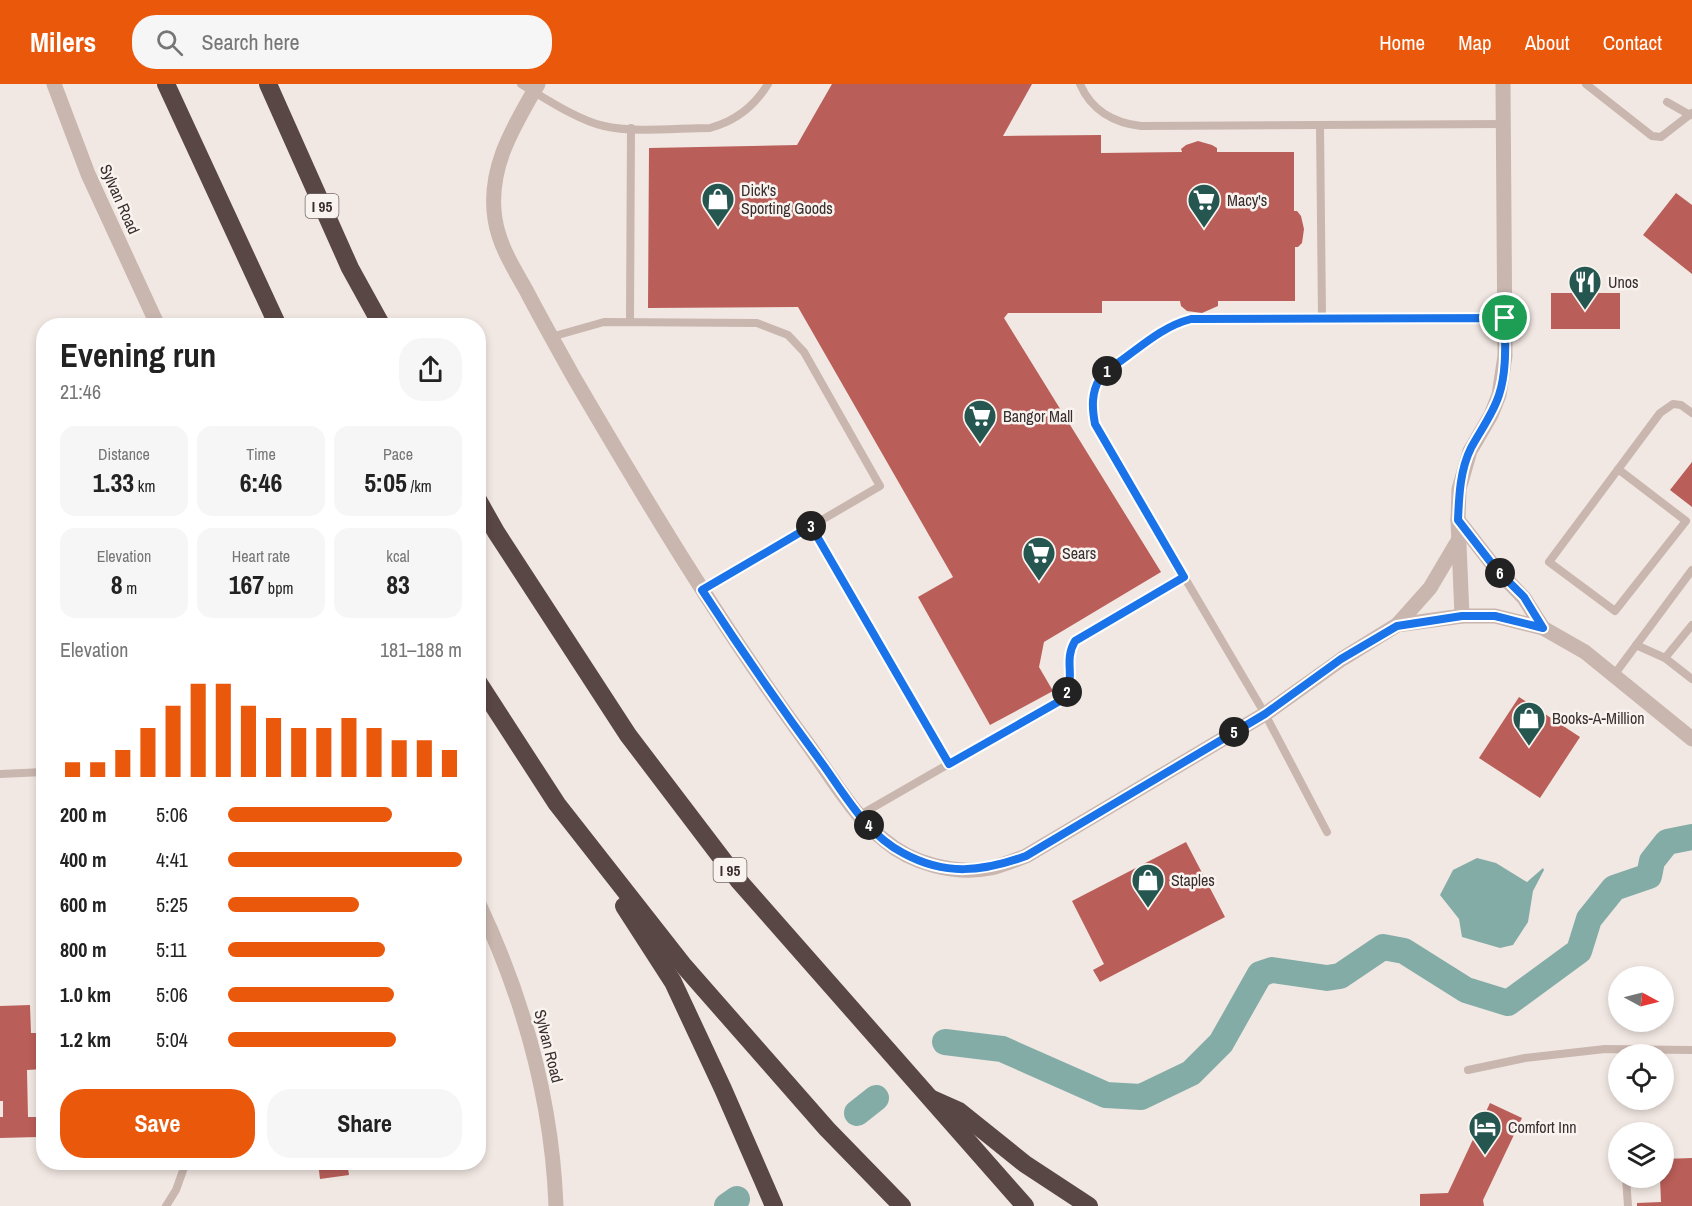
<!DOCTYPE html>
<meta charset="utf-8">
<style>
body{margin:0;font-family:"Archivo Narrow",sans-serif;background:#f6f6f6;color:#222;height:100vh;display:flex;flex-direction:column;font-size:22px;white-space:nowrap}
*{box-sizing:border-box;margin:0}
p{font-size:20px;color:#767676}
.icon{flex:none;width:33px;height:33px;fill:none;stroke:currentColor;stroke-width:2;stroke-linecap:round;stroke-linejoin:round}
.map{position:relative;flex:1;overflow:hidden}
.panel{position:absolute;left:36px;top:234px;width:450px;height:852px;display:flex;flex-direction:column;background:#fff;border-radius:24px;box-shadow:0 3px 9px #0003}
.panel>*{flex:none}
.needle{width:39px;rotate:97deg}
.controls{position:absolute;left:1608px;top:882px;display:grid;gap:12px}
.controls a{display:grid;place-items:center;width:66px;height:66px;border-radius:50%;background:#fff;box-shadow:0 3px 9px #0003;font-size:30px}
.pin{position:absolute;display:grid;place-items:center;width:51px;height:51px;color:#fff;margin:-26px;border:3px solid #fff;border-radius:50%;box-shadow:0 2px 6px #0007}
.km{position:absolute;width:30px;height:30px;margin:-15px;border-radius:50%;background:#222;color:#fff;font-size:16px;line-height:30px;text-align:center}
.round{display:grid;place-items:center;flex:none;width:63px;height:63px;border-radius:24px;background:#f6f6f6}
.overview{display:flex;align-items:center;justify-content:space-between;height:102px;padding:0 24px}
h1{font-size:33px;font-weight:700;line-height:45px}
.metrics{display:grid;grid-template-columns:repeat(3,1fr);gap:9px;height:102px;padding:6px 24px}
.metrics div{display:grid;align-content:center;border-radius:15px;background:#f6f6f6;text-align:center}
.metrics b{font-size:26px;font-weight:700}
.metrics small{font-size:16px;font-weight:400}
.metrics p{font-size:16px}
.chart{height:168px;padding:12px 24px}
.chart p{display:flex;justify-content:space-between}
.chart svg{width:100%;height:108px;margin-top:6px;stroke:#ea580c;stroke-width:6}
.cta{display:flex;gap:12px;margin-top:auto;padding:12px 24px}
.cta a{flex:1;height:69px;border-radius:24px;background:#ea580c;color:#fff;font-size:24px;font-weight:700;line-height:69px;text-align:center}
.cta a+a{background:#f6f6f6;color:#222}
ul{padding:0 24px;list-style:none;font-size:20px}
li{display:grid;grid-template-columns:96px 72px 1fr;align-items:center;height:45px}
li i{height:15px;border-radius:8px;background:#ea580c}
header{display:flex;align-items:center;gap:36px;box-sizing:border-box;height:84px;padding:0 30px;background:#ea580c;color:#fff}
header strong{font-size:28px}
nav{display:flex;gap:33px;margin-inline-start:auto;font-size:21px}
.search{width:420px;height:54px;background:#f6f6f6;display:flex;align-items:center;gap:15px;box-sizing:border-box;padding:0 21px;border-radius:24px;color:#767676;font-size:22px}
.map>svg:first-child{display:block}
.water{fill:#84aca6}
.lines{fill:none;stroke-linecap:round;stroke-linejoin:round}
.river{stroke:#84aca6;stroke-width:26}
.building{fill:#ba5e59}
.lane{stroke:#c9b6af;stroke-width:8}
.street{stroke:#c9b6af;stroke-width:15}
.highway{stroke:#594745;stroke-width:18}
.route-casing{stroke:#fff;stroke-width:12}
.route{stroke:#1a73e8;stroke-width:8}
.labels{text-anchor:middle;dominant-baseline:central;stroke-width:5;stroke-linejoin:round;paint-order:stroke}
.shield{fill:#f9f3ef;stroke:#736967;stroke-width:1.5}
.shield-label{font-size:15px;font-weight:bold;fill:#392e2d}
.poi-label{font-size:16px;fill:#392e2d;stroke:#f9f3ef;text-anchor:start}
.street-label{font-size:16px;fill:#392e2d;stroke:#f9f3ef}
</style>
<header>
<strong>Milers</strong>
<div class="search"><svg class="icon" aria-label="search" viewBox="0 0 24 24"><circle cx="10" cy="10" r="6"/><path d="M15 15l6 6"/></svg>Search here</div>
<nav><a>Home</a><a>Map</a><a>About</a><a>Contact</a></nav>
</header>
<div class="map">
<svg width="1692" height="1122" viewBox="0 0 1692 1122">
<rect width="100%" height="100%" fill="#f2e8e3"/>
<!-- water -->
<polygon class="water" points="1477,774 1496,779 1527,798 1543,784 1544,786 1533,807 1528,838 1513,861 1500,864 1462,853 1459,835 1440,811 1453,786"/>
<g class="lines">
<!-- river -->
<g class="river">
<polyline points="945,958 1002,965 1106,1011 1141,1013 1191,989 1221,959 1260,890 1272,886 1327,894 1340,892 1383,863 1404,867 1466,906 1508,919 1579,867 1589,835 1614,804 1649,792 1652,777 1667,758 1692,753"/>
<polyline points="857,1029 876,1014"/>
<polyline points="727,1122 737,1115"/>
</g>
</g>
<!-- building -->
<g class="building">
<polygon points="832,0 1032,0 1003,52 1101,51 1101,69 1182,68 1181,65 1186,61 1198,57 1212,61 1217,64 1217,68 1294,68 1294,127 1297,127 1301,132 1304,145 1302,159 1298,163 1295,163 1295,217 1218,217 1218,222 1202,229 1187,227 1181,222 1180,217 1102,217 1102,229 1008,229 1004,234 1161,488 1044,558 1039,583 1053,607 990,641 918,513 953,493 798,223 648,224 649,64 797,61"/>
<polygon points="1676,109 1692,121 1692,190 1643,151"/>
<rect x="1551" y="209" width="69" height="36"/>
<polygon points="1692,378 1692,423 1670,406"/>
<polygon points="1519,613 1580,653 1540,714 1479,674"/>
<polygon points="1186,758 1225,833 1100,898 1093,886 1104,880 1072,817"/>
<polygon points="30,921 31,949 44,949 44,985 27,986 28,1033 38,1033 38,1053 0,1054 0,1033 3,1033 3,1017 0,1017 0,922"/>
<polygon points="1490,1019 1522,1034 1483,1116 1484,1122 1420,1122 1420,1110 1448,1109"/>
<polygon points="1692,1074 1692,1122 1637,1122 1637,1119 1661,1118 1660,1094 1664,1094 1664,1075"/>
<polygon points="318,1078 347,1078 349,1091 320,1095"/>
</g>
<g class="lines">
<!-- lane -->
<g class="lane">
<path d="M521,0C543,13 579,37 604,42C634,49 678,44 710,44C736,37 754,23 768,0"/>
<path d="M1080,0C1091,26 1114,39 1141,42L1504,40"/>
<polyline points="1586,0 1652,52 1661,53 1692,29"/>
<polyline points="1667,18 1690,31"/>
<polyline points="1320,41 1322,234"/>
<polyline points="630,237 631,44"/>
<polyline points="551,253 604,238 757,239 788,251 804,268 880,402 702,506"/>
<polyline points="1618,385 1686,437 1615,527 1549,478 1660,329 1673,320 1681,321 1692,329"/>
<polyline points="811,442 949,680"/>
<polyline points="1692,541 1665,574 1692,595"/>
<polyline points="1636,561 1665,574"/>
<polyline points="1614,591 1692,486"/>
<polyline points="0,690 44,688"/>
<path d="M860,731L1058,617C1080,598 1061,580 1075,557L1184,493"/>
<path d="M1327,748L1265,630L1100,350C1091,333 1088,308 1101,292C1106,285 1116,280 1123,275C1145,259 1164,241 1191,235L1505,234"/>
<polyline points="1468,986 1525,974 1605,965 1692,966"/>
<polyline points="1626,1094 1628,1122"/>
<polyline points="166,1122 176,1106 186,1078"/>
</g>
<!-- street -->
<g class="street">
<polyline points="54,0 88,90 158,242"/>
<path d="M538,0C514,42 487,84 495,135C499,161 513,183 526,206C541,235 557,263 573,292C646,417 721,542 807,659C830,691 853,731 884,756C912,780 955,791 991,784C1003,781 1015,776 1026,772L1265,630L1342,575L1397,541L1462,532H1495L1543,544L1585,568L1692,655"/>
<polyline points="1458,436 1496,485 1524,514 1543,544"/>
<polyline points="1462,532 1458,436 1459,405 1470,367 1491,331 1499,311 1505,272 1503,0"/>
<polyline points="1397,541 1430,504 1459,455"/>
<path d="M478,818C523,913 552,1017 556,1122"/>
</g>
<!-- highway -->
<g class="highway">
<polyline points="166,0 278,242"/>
<polyline points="268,0 350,184 382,242"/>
<polyline points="478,416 496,448 628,651 739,797 1025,1122"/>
<polyline points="478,598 557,720 684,882 827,1045 902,1122"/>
<polyline points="624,822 673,898 723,1005 774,1122"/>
<polyline points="932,1015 959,1027 1025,1080 1089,1122"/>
</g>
</g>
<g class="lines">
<!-- route casing -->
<g class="route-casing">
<path id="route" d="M1505,234C1505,259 1507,287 1499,311C1493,330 1480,347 1471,364C1460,386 1459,412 1458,436L1496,485L1524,513L1543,544L1495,532H1462L1397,542L1341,575L1265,630L1026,772C982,788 945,792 903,769C868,751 846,713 824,682C781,624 741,566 702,506L811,442L949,680L1058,618C1081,597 1061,581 1075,557L1184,493L1095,340C1092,324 1091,309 1100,294C1105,287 1115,281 1122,276C1144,260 1164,242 1191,235Z"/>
</g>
<!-- route -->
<use href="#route" class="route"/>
</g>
<!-- icons -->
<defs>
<g id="shop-pin" transform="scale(1.725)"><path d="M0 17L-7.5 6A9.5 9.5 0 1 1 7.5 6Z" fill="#265650" stroke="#f9f3ef"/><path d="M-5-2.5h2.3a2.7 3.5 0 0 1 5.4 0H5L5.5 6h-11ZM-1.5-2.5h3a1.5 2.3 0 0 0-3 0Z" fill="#fff"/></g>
<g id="supermarket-pin" transform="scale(1.725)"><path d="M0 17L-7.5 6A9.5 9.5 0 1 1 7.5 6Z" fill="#265650" stroke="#f9f3ef"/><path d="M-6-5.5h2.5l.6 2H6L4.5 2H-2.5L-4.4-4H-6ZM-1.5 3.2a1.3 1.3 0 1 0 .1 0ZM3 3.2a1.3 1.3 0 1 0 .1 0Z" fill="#fff"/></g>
<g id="restaurant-pin" transform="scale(1.725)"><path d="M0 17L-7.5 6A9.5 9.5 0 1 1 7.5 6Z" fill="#265650" stroke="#f9f3ef"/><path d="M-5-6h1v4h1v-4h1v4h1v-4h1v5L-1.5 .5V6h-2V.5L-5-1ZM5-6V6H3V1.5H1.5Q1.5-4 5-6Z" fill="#fff"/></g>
<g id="hotel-pin" transform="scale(1.725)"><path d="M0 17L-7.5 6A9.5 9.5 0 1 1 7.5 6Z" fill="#265650" stroke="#f9f3ef"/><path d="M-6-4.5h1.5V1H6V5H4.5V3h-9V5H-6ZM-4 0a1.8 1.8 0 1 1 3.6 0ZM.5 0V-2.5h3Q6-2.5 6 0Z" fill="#fff"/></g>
</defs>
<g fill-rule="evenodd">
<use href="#shop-pin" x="718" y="115"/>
<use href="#supermarket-pin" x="1204" y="116"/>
<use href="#restaurant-pin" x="1585" y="198"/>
<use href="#supermarket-pin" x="980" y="332"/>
<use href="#supermarket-pin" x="1039" y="469"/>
<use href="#shop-pin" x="1529" y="634"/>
<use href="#shop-pin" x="1148" y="796"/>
<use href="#hotel-pin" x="1485" y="1043"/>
</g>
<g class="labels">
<!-- shield labels -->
<g class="shield">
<rect x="305.5" y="110" width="33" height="24" rx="4.5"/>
<rect x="713.5" y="774" width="33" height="24" rx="4.5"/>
</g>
<g class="shield-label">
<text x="322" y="122">I 95</text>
<text x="730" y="786">I 95</text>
</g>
<!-- poi labels -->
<g class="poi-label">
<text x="741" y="106">Dick's<tspan x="741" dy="18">Sporting Goods</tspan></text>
<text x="1227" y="116">Macy's</text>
<text x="1608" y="198">Unos</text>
<text x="1003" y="332">Bangor Mall</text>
<text x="1062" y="469">Sears</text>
<text x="1552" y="634">Books-A-Million</text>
<text x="1171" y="796">Staples</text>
<text x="1508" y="1043">Comfort Inn</text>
</g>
<!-- street labels -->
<g class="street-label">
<text transform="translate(120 115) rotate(66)">Sylvan Road</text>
<text transform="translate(549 962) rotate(76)">Sylvan Road</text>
</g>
</g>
</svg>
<div class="controls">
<a><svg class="needle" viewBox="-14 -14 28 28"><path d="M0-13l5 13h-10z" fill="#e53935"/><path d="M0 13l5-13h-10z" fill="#767676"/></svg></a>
<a><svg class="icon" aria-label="locate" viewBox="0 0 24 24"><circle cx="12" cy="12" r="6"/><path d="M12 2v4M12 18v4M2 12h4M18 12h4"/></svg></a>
<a><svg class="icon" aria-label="layers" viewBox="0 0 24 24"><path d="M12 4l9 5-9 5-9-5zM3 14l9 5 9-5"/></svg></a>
</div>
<div class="pin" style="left:1505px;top:234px;background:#1e9e55"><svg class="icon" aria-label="arrive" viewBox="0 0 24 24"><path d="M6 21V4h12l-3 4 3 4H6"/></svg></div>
<b class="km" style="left:1107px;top:287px">1</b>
<b class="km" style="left:1067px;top:608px">2</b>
<b class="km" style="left:811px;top:442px">3</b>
<b class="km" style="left:869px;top:741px">4</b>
<b class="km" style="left:1234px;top:648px">5</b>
<b class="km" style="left:1500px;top:489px">6</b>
<section class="panel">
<div class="overview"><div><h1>Evening run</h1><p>21:46</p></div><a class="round"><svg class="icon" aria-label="share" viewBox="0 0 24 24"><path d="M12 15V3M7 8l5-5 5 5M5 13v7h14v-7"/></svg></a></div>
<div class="metrics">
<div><p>Distance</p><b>1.33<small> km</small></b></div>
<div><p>Time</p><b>6:46</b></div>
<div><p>Pace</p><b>5:05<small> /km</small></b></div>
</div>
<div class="metrics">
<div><p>Elevation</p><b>8<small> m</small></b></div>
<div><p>Heart rate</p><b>167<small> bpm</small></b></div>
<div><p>kcal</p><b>83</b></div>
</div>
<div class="chart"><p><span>Elevation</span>181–188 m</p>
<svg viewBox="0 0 160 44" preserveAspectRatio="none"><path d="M5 44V38M15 44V38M25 44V33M35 44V24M45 44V15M55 44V6M65 44V6M75 44V15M85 44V20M95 44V24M105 44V24M115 44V20M125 44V24M135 44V29M145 44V29M155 44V33"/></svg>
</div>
<ul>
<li><b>200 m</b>5:06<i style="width:70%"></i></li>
<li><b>400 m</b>4:41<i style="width:100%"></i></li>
<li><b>600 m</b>5:25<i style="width:56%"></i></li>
<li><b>800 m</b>5:11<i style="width:67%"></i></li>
<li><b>1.0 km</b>5:06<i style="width:71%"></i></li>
<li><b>1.2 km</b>5:04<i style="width:72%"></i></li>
</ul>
<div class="cta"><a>Save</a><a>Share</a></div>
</section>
</div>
